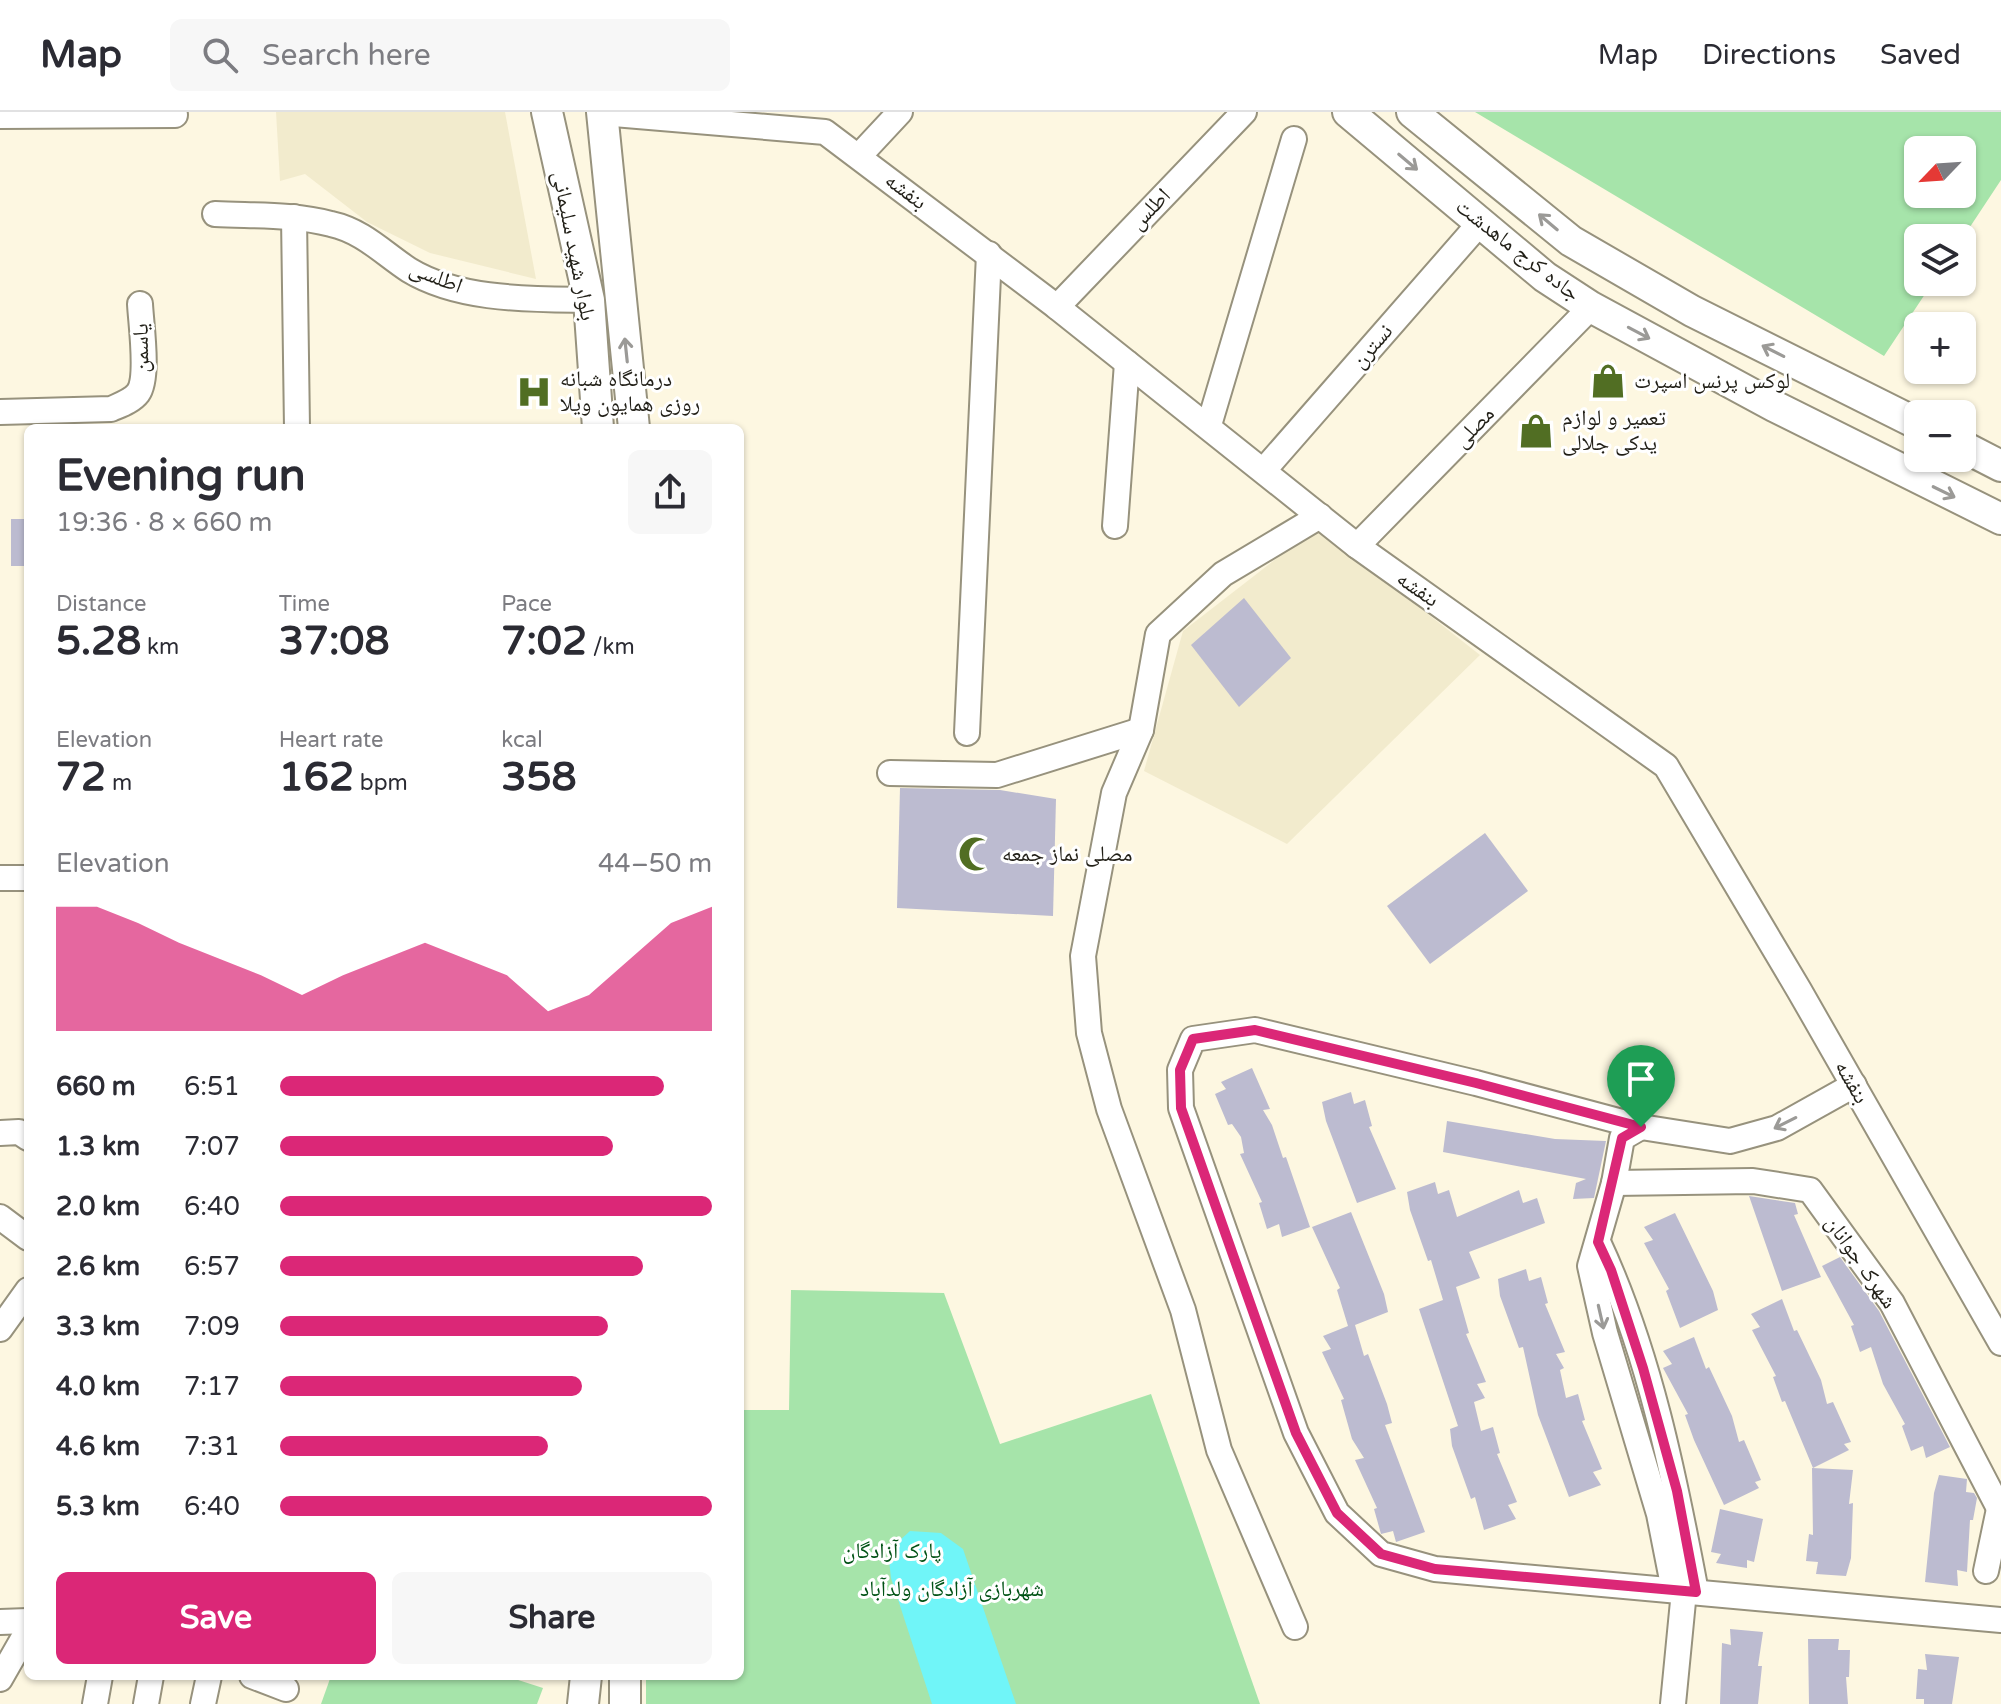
<!DOCTYPE html>
<meta charset="utf-8">
<style>
body{margin:0;font-family:"Varela Round","Noto Naskh Arabic",sans-serif;background:#f7f7f7;color:#2b2b33;height:100vh;display:flex;flex-direction:column;font-size:30px;white-space:nowrap}
*{box-sizing:border-box;margin:0}
p{font-size:26px;color:#7c7c81}
.icon{flex:none;width:44px;height:44px;fill:none;stroke:currentColor;stroke-width:2;stroke-linecap:round;stroke-linejoin:round}
.map{position:relative;flex:1;overflow:hidden}
.drawer{position:absolute;left:24px;top:312px;width:720px;height:1256px;display:flex;flex-direction:column;background:#fff;border-radius:12px;box-shadow:0 2px 6px #0004}
.drawer>*{flex:none}
.needle{width:52px;rotate:245deg}
.fabs{position:absolute;left:1904px;top:24px;display:grid;gap:16px}
.fabs a{display:grid;place-items:center;width:72px;height:72px;border-radius:12px;background:#fff;box-shadow:0 2px 6px #0004;font-size:40px}
.pin{position:absolute;display:grid;place-items:center;width:68px;height:68px;color:#fff;margin:-82px -34px;border-radius:50% 50% 50% 0;rotate:-45deg;box-shadow:0 0 8px #0007}
.pin .icon{rotate:45deg}
.round{display:grid;place-items:center;flex:none;width:84px;height:84px;border-radius:12px;background:#f7f7f7}
.headline{display:flex;align-items:center;justify-content:space-between;height:136px;padding:0 32px}
h1{font-size:44px;font-weight:700;line-height:60px}
.metrics{display:grid;grid-template-columns:repeat(3,1fr);gap:12px;height:136px;padding:8px 32px}
.metrics div{display:grid;align-content:center}
.metrics b{font-size:40px;font-weight:700}
.metrics small{font-size:22px;font-weight:400}
.metrics p{font-size:22px}
.chart{height:224px;padding:16px 32px}
.chart p{display:flex;justify-content:space-between}
.chart svg{width:100%;height:144px;margin-top:8px;fill:#db2777;opacity:.7}
.primary-button{display:flex;gap:16px;margin-top:auto;padding:16px 32px}
.primary-button a{flex:1;height:92px;border-radius:12px;background:#db2777;color:#fff;font-size:32px;font-weight:700;line-height:92px;text-align:center}
.primary-button a+a{background:#f7f7f7;color:#2b2b33}
ul{padding:0 32px;list-style:none;font-size:26px}
li{display:grid;grid-template-columns:128px 96px 1fr;align-items:center;height:60px}
li i{height:20px;border-radius:10px;background:#db2777}
header{display:flex;align-items:center;gap:48px;box-sizing:border-box;height:112px;padding:0 40px;background:#fff;border-bottom:2px solid #e1e1e2}
header strong{font-size:38px}
nav{display:flex;gap:44px;margin-inline-start:auto;font-size:28px}
.search{width:560px;height:72px;background:#f7f7f7;display:flex;align-items:center;gap:20px;box-sizing:border-box;padding:0 28px;border-radius:12px;color:#7c7c81;font-size:30px}
.map>svg:first-child{display:block}
.built{fill:#f2ebcd}
.green{fill:#a6e4aa;fill-rule:evenodd}
.water{fill:#70f5f8}
.building{fill:#bcbbd0}
.lines{fill:none;stroke-linecap:round;stroke-linejoin:round}
.minor-casing{stroke:#97927d;stroke-width:28}
.major-casing{stroke:#97927d;stroke-width:34}
.minor{stroke:#fff;stroke-width:24}
.major{stroke:#fff;stroke-width:30}
.oneway{stroke:#9b9a97}
.route-casing{stroke:#fff;stroke-width:16}
.route{stroke:#db2777;stroke-width:10}
.labels{text-anchor:middle;dominant-baseline:central;stroke-width:6;stroke-linejoin:round;paint-order:stroke}
.street-label{font-size:22px;fill:#211f17;stroke:#fff}
.poi-label{font-size:22px;fill:#211f17;stroke:#fff;text-anchor:start}
.park-label{font-size:22px;fill:#005215;stroke:#fff}
</style>
<header>
<strong>Map</strong>
<div class="search"><svg class="icon" aria-label="search" viewBox="0 0 24 24"><circle cx="10" cy="10" r="6"/><path d="M15 15l6 6"/></svg>Search here</div>
<nav><a>Map</a><a>Directions</a><a>Saved</a></nav>
</header>
<div class="map">
<svg width="2001" height="1592" viewBox="0 0 2001 1592">
<rect width="100%" height="100%" fill="#fdf7e1"/>
<!-- built -->
<g class="built">
<polygon points="276,0 505,0 536,167 430,141 367,110 305,62 280,69"/>
<polygon points="1317,415 1480,543 1287,732 1144,659 1183,519"/>
</g>
<!-- green -->
<g class="green">
<path d="M1475,0H2001V68L1962,127L1918,126V170H1933L1884,244ZM1918,38H1962V82H1918Z"/>
<polygon points="791,1178 944,1181 1000,1332 1151,1282 1260,1592 646,1592 646,1564 740,1564 740,1298 789,1298"/>
<polygon points="331,1564 506,1564 543,1576 537,1592 321,1592"/>
</g>
<!-- water -->
<polygon class="water" points="910,1419 941,1421 963,1437 1016,1592 932,1592 891,1466 888,1439"/>
<!-- building -->
<g class="building">
<rect x="11" y="407" width="17" height="47"/>
<polygon points="1244,486 1291,546 1239,595 1191,533"/>
<polygon points="900,676 1000,678 1056,687 1053,804 897,796"/>
<polygon points="1485,721 1528,779 1430,852 1387,794"/>
<polygon points="1252,956 1270,997 1263,998 1272,1013 1283,1046 1286,1045 1310,1115 1282,1125 1279,1112 1267,1117 1259,1091 1262,1090 1240,1042 1244,1041 1241,1025 1232,1012 1228,1013 1215,982 1226,977 1221,970"/>
<polygon points="1351,980 1354,992 1365,988 1372,1014 1369,1015 1396,1077 1357,1091 1326,1009 1322,990"/>
<polygon points="1447,1009 1555,1027 1606,1029 1594,1086 1573,1087 1576,1071 1586,1067 1443,1040"/>
<polygon points="1435,1070 1438,1082 1449,1078 1457,1105 1519,1078 1523,1091 1537,1086 1545,1111 1469,1140 1480,1166 1456,1175 1469,1221 1466,1222 1486,1270 1477,1272 1485,1286 1474,1290 1481,1319 1493,1315 1500,1341 1497,1342 1517,1390 1508,1393 1516,1407 1484,1418 1475,1385 1471,1387 1452,1334 1450,1317 1458,1314 1419,1197 1443,1188 1431,1148 1428,1149 1410,1098 1407,1080"/>
<polygon points="1749,1084 1795,1091 1798,1102 1794,1103 1821,1165 1782,1179"/>
<polygon points="1351,1100 1384,1182 1388,1200 1355,1213 1364,1244 1368,1242 1387,1292 1392,1311 1385,1313 1425,1420 1396,1430 1393,1419 1381,1422 1374,1397 1377,1396 1355,1348 1364,1346 1352,1327 1341,1288 1344,1287 1322,1240 1331,1237 1323,1224 1348,1214 1337,1178 1340,1176 1312,1115"/>
<polygon points="1675,1101 1713,1179 1718,1198 1680,1216 1666,1179 1669,1177 1644,1131 1653,1128 1644,1115"/>
<polygon points="1840,1145 1879,1199 1950,1335 1926,1346 1923,1334 1911,1339 1902,1314 1905,1312 1883,1272 1871,1235 1860,1240 1851,1214 1854,1213 1822,1154"/>
<polygon points="1526,1157 1529,1169 1541,1165 1548,1191 1545,1192 1565,1240 1556,1242 1564,1256 1560,1258 1566,1286 1578,1282 1585,1308 1582,1309 1602,1357 1593,1360 1601,1373 1569,1385 1538,1303 1523,1235 1519,1236 1500,1184 1498,1167"/>
<polygon points="1782,1187 1794,1219 1797,1218 1821,1268 1827,1292 1833,1290 1851,1330 1844,1332 1849,1338 1813,1356 1785,1289 1782,1290 1773,1265 1776,1264 1752,1218 1760,1215 1751,1202"/>
<polygon points="1694,1225 1706,1257 1709,1255 1732,1304 1739,1330 1744,1328 1761,1368 1755,1370 1759,1376 1724,1393 1694,1328 1685,1303 1688,1302 1663,1256 1672,1252 1663,1239"/>
<polygon points="1812,1356 1853,1358 1849,1392 1853,1391 1851,1446 1846,1464 1816,1462 1818,1450 1806,1449 1809,1422 1813,1423"/>
<polygon points="1939,1363 1967,1367 1966,1380 1974,1381 1977,1386 1973,1408 1970,1408 1967,1460 1957,1458 1958,1474 1925,1470 1934,1381"/>
<polygon points="1720,1397 1763,1407 1754,1450 1747,1448 1747,1456 1716,1451 1721,1442 1711,1440"/>
<polygon points="1730,1517 1763,1520 1758,1554 1762,1554 1758,1592 1720,1592 1722,1531 1731,1533"/>
<polygon points="1808,1527 1839,1527 1838,1538 1850,1538 1849,1565 1846,1565 1848,1592 1809,1592"/>
<polygon points="1925,1542 1959,1545 1952,1592 1924,1592 1924,1587 1916,1587 1918,1557 1927,1558"/>
</g>
<g class="lines">
<!-- minor casing -->
<g class="minor-casing">
<g id="minor">
<polyline points="602,1 825,20 1057,195 1357,434 1666,654 1799,878 2001,1231"/>
<polyline points="0,4 175,3"/>
<polyline points="859,44 900,0"/>
<path d="M215,102C254,104 294,102 331,112C363,119 383,141 409,158C460,189 532,187 589,188"/>
<polyline points="294,105 297,316"/>
<polyline points="1057,195 1244,0"/>
<path d="M0,300L111,297C120,293 132,289 138,281C149,266 141,212 140,192"/>
<polyline points="1209,313 1294,27"/>
<polyline points="1264,358 1480,111"/>
<polyline points="1115,414 1127,251"/>
<polyline points="1357,434 1591,195"/>
<polyline points="967,621 989,142"/>
<polyline points="890,661 997,663 1141,618"/>
<polyline points="0,766 28,766"/>
<polyline points="1854,973 1777,1016 1730,1029 1641,1015 1476,971 1255,918 1193,927 1180,958 1181,996 1296,1321 1337,1401 1381,1442 1435,1457 2001,1508"/>
<polyline points="1641,1015 1622,1026 1614,1071 1590,1154 1605,1221 1659,1402 1674,1478"/>
<polyline points="0,1021 19,1020 28,1026"/>
<polyline points="1614,1071 1753,1069 1810,1078 1892,1191 2001,1400"/>
<polyline points="0,1105 28,1126"/>
<path d="M1598,1130C1649,1239 1674,1363 1696,1480"/>
<polyline points="0,1217 28,1178"/>
<polyline points="1986,1459 1999,1397"/>
<polyline points="0,1510 28,1509"/>
<polyline points="1295,1515 1219,1338 1183,1198 1109,997 1089,921 1083,844 1114,681 1141,618 1158,522 1223,462 1320,404"/>
<polyline points="252,1564 286,1577"/>
<polyline points="0,1567 28,1518"/>
<polyline points="95,1592 100,1564"/>
<polyline points="146,1592 151,1564"/>
<polyline points="203,1592 209,1564"/>
<polyline points="1673,1592 1684,1479"/>
</g>
</g>
<!-- major casing -->
<g class="major-casing">
<g id="major">
<polyline points="547,0 589,188 598,316"/>
<polyline points="602,0 634,316"/>
<polyline points="1348,0 1545,165 1591,195 1774,294 2001,407"/>
<polyline points="1412,0 1571,129 1692,199 1918,312"/>
<polyline points="1962,334 2001,354"/>
<polyline points="625,1564 625,1592"/>
<polyline points="583,1592 586,1564"/>
</g>
</g>
<!-- minor -->
<use href="#minor" class="minor"/>
<!-- major -->
<use href="#major" class="major"/>
</g>
<!-- one-way arrows -->
<defs><path id="oneway-shaft" d="M-6 0H5M1.5-3L5.5 0L1.5 3" fill="none" stroke-width="1.6" stroke-linecap="round" stroke-linejoin="round" transform="scale(2)"/></defs>
<g class="oneway">
<use href="#oneway-shaft" transform="translate(1408 50) rotate(40)"/>
<use href="#oneway-shaft" transform="translate(1548 110) rotate(-140)"/>
<use href="#oneway-shaft" transform="translate(1639 221) rotate(28)"/>
<use href="#oneway-shaft" transform="translate(626 238) rotate(-96)"/>
<use href="#oneway-shaft" transform="translate(1773 239) rotate(-153)"/>
<use href="#oneway-shaft" transform="translate(1944 380) rotate(26)"/>
<use href="#oneway-shaft" transform="translate(1785 1011) rotate(153)"/>
<use href="#oneway-shaft" transform="translate(1601 1205) rotate(77)"/>
</g>
<g class="lines">
<!-- route casing -->
<g class="route-casing">
<polygon id="route" points="1255,918 1476,971 1641,1015 1622,1026 1598,1130 1611,1158 1643,1256 1677,1379 1696,1480 1435,1457 1381,1442 1337,1401 1296,1321 1181,996 1180,958 1193,927"/>
</g>
<!-- route -->
<use href="#route" class="route"/>
</g>
<!-- icons -->
<defs>
<g id="shop-bare" transform="scale(2.76)"><path d="M-5-2.5h2.3a2.7 3.5 0 0 1 5.4 0H5L5.5 6h-11ZM-1.5-2.5h3a1.5 2.3 0 0 0-3 0Z" fill="#516e23" stroke="#fff" stroke-width="2.5" paint-order="stroke"/></g>
<g id="hospital-bare" transform="scale(2.76)"><path d="M-5-5h3v3.5h4V-5h3V5h-3V1.5h-4V5h-3Z" fill="#516e23" stroke="#fff" stroke-width="2.5" paint-order="stroke"/></g>
<g id="mosque-bare" transform="scale(2.76)"><path d="M3.5-4.9A6 6 0 1 0 3.5 4.9A5 5 0 1 1 3.5-4.9Z" fill="#516e23" stroke="#fff" stroke-width="2.5" paint-order="stroke"/></g>
</defs>
<g fill-rule="evenodd">
<use href="#shop-bare" x="1608" y="269"/>
<use href="#hospital-bare" x="534" y="280"/>
<use href="#shop-bare" x="1536" y="319"/>
<use href="#mosque-bare" x="976" y="742"/>
</g>
<g class="labels">
<!-- street labels -->
<g class="street-label">
<text transform="translate(906 79) rotate(37)">بنفشه</text>
<text transform="translate(1150 97) rotate(-46)">اطلس</text>
<text transform="translate(574 134) rotate(79)">بلوار شهید سلیمانی</text>
<text transform="translate(1518 138) rotate(38)">جاده کرج ماهدشت</text>
<text transform="translate(436 165) rotate(21)">اطلسی</text>
<text transform="translate(1372 234) rotate(-49)">نسترن</text>
<text transform="translate(141 236) rotate(-91)">یاسمن</text>
<text transform="translate(1474 315) rotate(-46)">مصلی</text>
<text transform="translate(1418 477) rotate(35)">بنفشه</text>
<text transform="translate(1852 970) rotate(60)">بنفشه</text>
<text transform="translate(1861 1150) rotate(55)">شهرک جوانان</text>
</g>
<!-- poi labels -->
<g class="poi-label">
<text x="560" y="267">درمانگاه شبانه<tspan x="560" dy="25">روزی همایون ویلا</tspan></text>
<text x="1634" y="269">لوکس پرنس اسپرت</text>
<text x="1562" y="306">تعمیر و لوازم<tspan x="1562" dy="25">یدکی جلالی</tspan></text>
<text x="1002" y="742">مصلی نماز جمعه</text>
</g>
<!-- park labels -->
<g class="park-label">
<text x="892" y="1439">پارک آزادگان</text>
<text x="952" y="1477">شهربازی آزادگان ولدآباد</text>
</g>
</g>
</svg>
<div class="fabs">
<a><svg class="needle" viewBox="-14 -14 28 28"><path d="M0-13l5 13h-10z" fill="#e53935"/><path d="M0 13l5-13h-10z" fill="#7c7c81"/></svg></a>
<a><svg class="icon" aria-label="layers" viewBox="0 0 24 24"><path d="M12 4l9 5-9 5-9-5zM3 14l9 5 9-5"/></svg></a>
<a>+</a>
<a>−</a>
</div>
<div class="pin" style="left:1641px;top:1015px;background:#1e9e55"><svg class="icon" aria-label="arrive" viewBox="0 0 24 24"><path d="M6 21V4h12l-3 4 3 4H6"/></svg></div>
<section class="drawer">
<div class="headline"><div><h1>Evening run</h1><p>19:36 · 8 × 660 m</p></div><a class="round"><svg class="icon" aria-label="share" viewBox="0 0 24 24"><path d="M12 15V3M7 8l5-5 5 5M5 13v7h14v-7"/></svg></a></div>
<div class="metrics">
<div><p>Distance</p><b>5.28<small> km</small></b></div>
<div><p>Time</p><b>37:08</b></div>
<div><p>Pace</p><b>7:02<small> /km</small></b></div>
</div>
<div class="metrics">
<div><p>Elevation</p><b>72<small> m</small></b></div>
<div><p>Heart rate</p><b>162<small> bpm</small></b></div>
<div><p>kcal</p><b>358</b></div>
</div>
<div class="chart"><p><span>Elevation</span>44–50 m</p>
<svg viewBox="0 0 160 44" preserveAspectRatio="none"><path d="M0 44V6L10 6L20 11L30 17L40 22L50 27L60 33L70 27L80 22L90 17L100 22L110 27L120 38L130 33L140 22L150 11L160 6V44z"/></svg>
</div>
<ul>
<li><b>660 m</b>6:51<i style="width:89%"></i></li>
<li><b>1.3 km</b>7:07<i style="width:77%"></i></li>
<li><b>2.0 km</b>6:40<i style="width:100%"></i></li>
<li><b>2.6 km</b>6:57<i style="width:84%"></i></li>
<li><b>3.3 km</b>7:09<i style="width:76%"></i></li>
<li><b>4.0 km</b>7:17<i style="width:70%"></i></li>
<li><b>4.6 km</b>7:31<i style="width:62%"></i></li>
<li><b>5.3 km</b>6:40<i style="width:100%"></i></li>
</ul>
<div class="primary-button"><a>Save</a><a>Share</a></div>
</section>
</div>
